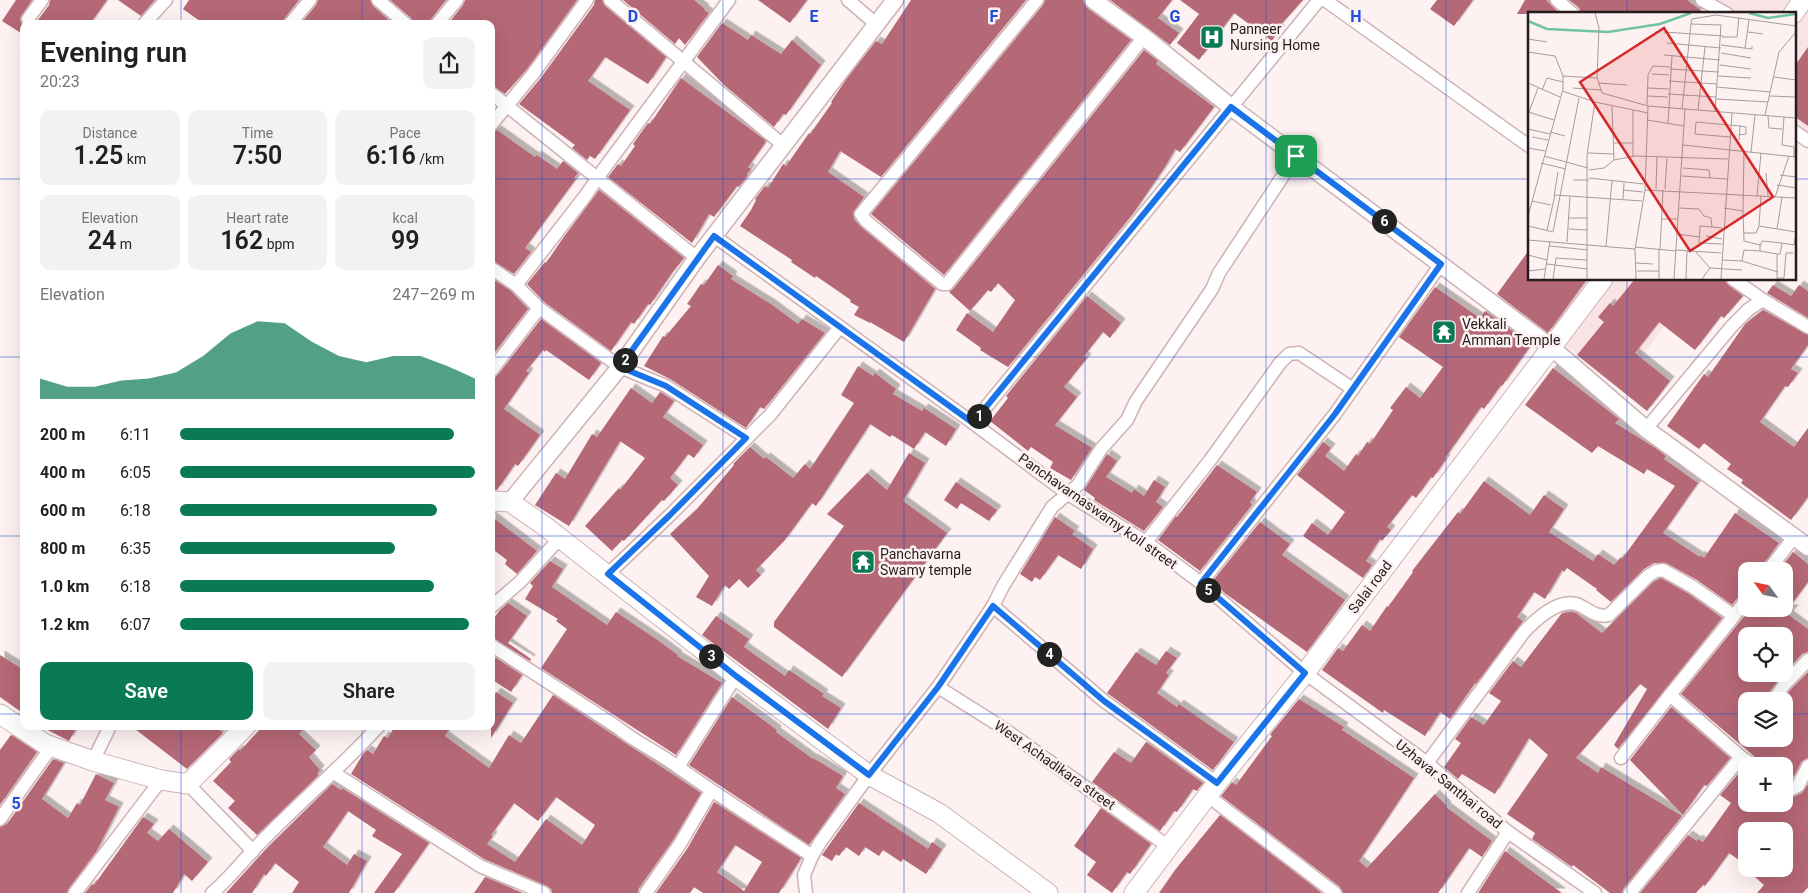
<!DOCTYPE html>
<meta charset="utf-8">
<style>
body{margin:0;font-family:Roboto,sans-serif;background:#f2f2f2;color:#202124;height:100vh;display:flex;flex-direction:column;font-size:19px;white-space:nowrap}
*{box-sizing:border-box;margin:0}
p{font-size:16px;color:#757577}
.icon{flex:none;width:28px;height:28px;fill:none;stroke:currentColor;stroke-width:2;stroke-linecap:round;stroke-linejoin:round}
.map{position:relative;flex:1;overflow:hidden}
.side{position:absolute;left:20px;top:20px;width:475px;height:710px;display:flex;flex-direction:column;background:#fff;border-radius:10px;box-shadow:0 5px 20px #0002}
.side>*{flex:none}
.needle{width:32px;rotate:303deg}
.tools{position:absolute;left:1738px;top:562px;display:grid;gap:10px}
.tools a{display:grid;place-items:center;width:55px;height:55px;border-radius:10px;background:#fff;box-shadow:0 5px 20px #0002;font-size:25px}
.pin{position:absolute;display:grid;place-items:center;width:42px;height:42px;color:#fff;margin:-21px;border-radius:10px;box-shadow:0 2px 8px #0006}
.km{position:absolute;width:25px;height:25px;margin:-12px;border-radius:50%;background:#222;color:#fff;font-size:14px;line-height:25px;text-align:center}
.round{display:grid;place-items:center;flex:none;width:52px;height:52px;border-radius:10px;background:#f2f2f2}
.headline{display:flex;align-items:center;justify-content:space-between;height:85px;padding:0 20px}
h1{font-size:28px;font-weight:600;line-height:38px}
.stats{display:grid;grid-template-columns:repeat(3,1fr);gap:8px;height:85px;padding:5px 20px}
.stats div{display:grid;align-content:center;border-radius:10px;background:#f2f2f2;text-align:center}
.stats b{font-size:25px;font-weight:600}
.stats small{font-size:14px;font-weight:400}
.stats p{font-size:14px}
.chart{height:140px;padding:10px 20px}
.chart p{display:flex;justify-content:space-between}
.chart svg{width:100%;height:90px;margin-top:5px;fill:#0a7a55;opacity:.7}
.action{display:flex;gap:10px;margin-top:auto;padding:10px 20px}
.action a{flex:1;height:58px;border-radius:10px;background:#0a7a55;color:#fff;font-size:20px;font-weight:600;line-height:58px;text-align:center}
.action a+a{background:#f2f2f2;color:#202124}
ul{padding:0 20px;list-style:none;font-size:16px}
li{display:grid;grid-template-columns:80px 60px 1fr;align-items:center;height:38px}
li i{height:12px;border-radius:6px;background:#0a7a55}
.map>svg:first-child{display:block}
.built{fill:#fae3e5}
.building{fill:#b56874;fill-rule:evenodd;filter:url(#shadow)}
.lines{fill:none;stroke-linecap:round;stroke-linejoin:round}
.minor-casing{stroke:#ceb2b5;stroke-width:15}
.tertiary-casing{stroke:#ceb2b5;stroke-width:19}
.secondary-casing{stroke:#ceb2b5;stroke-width:21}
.minor{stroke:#fff;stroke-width:12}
.tertiary{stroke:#fff;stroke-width:16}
.secondary{stroke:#fff;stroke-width:19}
.route-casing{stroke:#fff;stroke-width:10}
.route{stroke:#1a73e8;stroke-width:6}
.grid{fill:none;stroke:#1d4ed8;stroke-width:1;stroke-opacity:0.55}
.labels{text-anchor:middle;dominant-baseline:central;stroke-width:5;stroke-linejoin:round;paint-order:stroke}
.poi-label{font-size:14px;fill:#261c1d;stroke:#fdf1f2;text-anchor:start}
.street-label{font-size:14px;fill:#261c1d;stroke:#fdf1f2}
.inset-river{fill:none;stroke:#70c49e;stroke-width:2.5}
.inset-road{fill:none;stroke:#a79c9d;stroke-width:1}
.view{fill:#d62828;fill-opacity:0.15;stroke:#d62828;stroke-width:2.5}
.inset-edge{fill:none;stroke:#261c1d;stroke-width:2.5}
.grid-label{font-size:16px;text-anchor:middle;font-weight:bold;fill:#1d4ed8;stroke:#fdf1f2;stroke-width:5;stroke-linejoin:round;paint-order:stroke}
</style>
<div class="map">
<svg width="1808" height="893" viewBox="0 0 1808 893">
<defs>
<filter id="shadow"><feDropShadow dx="4.5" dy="-4.5" stdDeviation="0" flood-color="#0004"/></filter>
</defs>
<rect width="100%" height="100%" fill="#fdf1f2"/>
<!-- built -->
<g class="built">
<polygon points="1719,0 1808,0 1808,132 1794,151 1794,14 1709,14"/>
<polygon points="1529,270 1529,279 1699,279 1620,386 1506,302"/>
</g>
<!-- building -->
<g class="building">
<polygon points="16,0 32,0 20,18 21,23 24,26 24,35 2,21"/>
<polygon points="50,0 107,0 90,24 35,24 49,5"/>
<polygon points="118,0 155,0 141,16"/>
<polygon points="189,0 299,0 284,19 282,24 204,24 183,9"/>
<polygon points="318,0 370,0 373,6 393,24 305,24 302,22 316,5"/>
<polygon points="390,0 446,0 431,19 429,24 414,24 411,18"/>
<polygon points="465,0 577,0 527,69 505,94 491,85 491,24 448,24 463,5"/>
<polygon points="595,0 602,0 605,6 666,57 648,84 605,57 588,81 630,110 595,159 590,156 587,160 572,148 575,145 519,104 540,79 594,5"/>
<polygon points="623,0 694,0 705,9 704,10 709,13 685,45 679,38 675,44"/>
<polygon points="758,0 807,0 790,23"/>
<polygon points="911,0 1026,0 881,177 840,151 828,172 864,197 853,213 854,219 860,226 935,289 904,342 870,322 870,323 854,315 859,307 850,302 851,300 816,276 815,278 791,262 792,260 740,226 751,210 756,200 755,199 765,186 768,188 783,164 786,166 809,133 810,134 832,103 831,102 847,78 876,41 882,44"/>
<polygon points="1045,0 1083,0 1087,8 1131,40 944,275 871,214 1043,5"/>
<polygon points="1110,0 1172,0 1158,18 1179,33 1170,45"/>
<polygon points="1180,0 1303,0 1278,28 1280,29 1272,41 1234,13 1199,60 1177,43 1199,14"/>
<polygon points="1437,0 1473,0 1454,26 1430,9"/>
<polygon points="1525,0 1546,0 1560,14 1517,14"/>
<polygon points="1569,0 1687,0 1706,14 1581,14 1579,8"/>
<polygon points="722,23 748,40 751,35 781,54 792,40 821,65 786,115 783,114 774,127 724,85 697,57"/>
<polygon points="1808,47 1808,126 1794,116 1794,67"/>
<polygon points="1144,50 1158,61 1156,64 1214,107 1180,152 1175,149 1165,167 1132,215 1008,367 980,350 981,348 956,330 967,313 993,332 1015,300 998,283 991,292 988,290 970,311 949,292 953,289"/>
<polygon points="681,78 765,140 765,143 748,167 751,169 747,174 748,175 739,187 737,186 714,217 709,214 692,243 608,177 618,164 621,166 635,146 633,144 648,123 650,124"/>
<polygon points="497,130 535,157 537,155 557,169 563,161 578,173 574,178 576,179 525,248 531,252 514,274 491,260 491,133"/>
<polygon points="599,190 684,258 671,274 650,305 648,304 634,324 631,322 611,351 544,302 527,284 545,262 546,263 563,238"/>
<polygon points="1529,250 1529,279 1587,279 1548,333 1497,294"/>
<polygon points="718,265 733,276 731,279 771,304 798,324 802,319 825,333 764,409 760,407 746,428 670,379 644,366 663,336 665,337 691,306 687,304 701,284 704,285"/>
<polygon points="491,278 511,291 528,309 491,357"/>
<polygon points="1635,279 1725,279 1728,285 1743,296 1724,318 1721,316 1695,350 1659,322 1635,353 1670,381 1647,411 1577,355 1604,322 1598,317 1610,303 1613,306"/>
<polygon points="1773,285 1791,296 1799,285 1808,291 1808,318 1767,293"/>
<polygon points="1435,287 1480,318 1485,311 1531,345 1502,386 1501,385 1484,409 1481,407 1445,458 1446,459 1433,478 1431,477 1416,498 1412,495 1387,527 1391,530 1382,541 1380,539 1366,561 1372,565 1363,578 1303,536 1312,523 1328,535 1345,512 1297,475 1323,442 1331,448 1325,456 1344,471 1356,454 1358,456 1367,442 1370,444 1393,410 1390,408 1406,387 1420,398 1443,367 1399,337"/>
<polygon points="1087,296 1121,323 1110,338 1103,332 1084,356 1087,358 1064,387 1077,397 1055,425 1092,448 1071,480 1050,468 1053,462 1031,447 1028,451 990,421 1008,398 1006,396"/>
<polygon points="1763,310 1808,335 1808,345 1791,369 1798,373 1788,387 1785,386 1760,422 1794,447 1808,428 1808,497 1791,520 1741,483 1743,480 1727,469 1731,464 1704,443 1699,449 1667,426 1704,374 1708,377 1745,324"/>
<polygon points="541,319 601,363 589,380 546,350 545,352 543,350 526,371 529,373 504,409 540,435 518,466 515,464 497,490 491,491 491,379 497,376"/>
<polygon points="858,366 873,376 875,373 896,389 893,394 922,411 924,408 956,429 946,446 925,432 914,449 892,435 890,437 870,424 816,506 812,503 784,541 756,570 761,575 748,588 739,579 729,589 725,585 712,606 696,597 709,576 670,534 697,509 734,465 733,464 750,447 764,459 766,457 793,478 805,464 810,469 854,403 841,395"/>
<polygon points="1553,368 1619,419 1615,423 1654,447 1666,456 1664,459 1698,483 1663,533 1700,557 1700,555 1704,558 1735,513 1779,543 1762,566 1760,571 1746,571 1746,592 1740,595 1732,605 1697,580 1666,563 1654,563 1644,569 1611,602 1596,590 1597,589 1567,568 1564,572 1562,570 1545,599 1534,592 1517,617 1523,621 1476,684 1475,683 1450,719 1440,712 1425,736 1384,710 1383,713 1322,670 1338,648 1343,651 1362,625 1370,631 1387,606 1388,607 1413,572 1412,571 1458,512 1460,514 1484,481 1530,515 1544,495 1564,509 1549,532 1593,561 1598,554 1614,565 1621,557 1622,559 1675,486 1647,469 1644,474 1598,446 1592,453 1525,405"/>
<polygon points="631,388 652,403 660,392 674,401 663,417 703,445 694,458 688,454 670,478 678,485 664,501 662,500 624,541 622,540 612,551 585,526 619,488 620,490 645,458 620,441 569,526 535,505 556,473 565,479 592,434 597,437"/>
<polygon points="909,453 925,463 903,501 947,533 842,677 774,627 774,622 844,526 827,514 867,473 887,490"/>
<polygon points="1107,454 1117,461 1106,477 1132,493 1134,489 1144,496 1154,480 1165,487 1156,502 1163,507 1144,531 1094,500 1095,498 1084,490"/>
<polygon points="1217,465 1257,492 1250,502 1252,505 1200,571 1158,540 1176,516 1177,517"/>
<polygon points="956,482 997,510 989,521 961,503 957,509 944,500"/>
<polygon points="491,516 537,551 517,574 505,564 507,560 491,548"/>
<polygon points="1055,517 1075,531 1072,534 1093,549 1081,569 1058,555 1040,580 1035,577 1032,582 1020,574"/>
<polygon points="1260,522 1290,544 1282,555 1345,600 1307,652 1226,594 1212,582"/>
<polygon points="1793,552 1808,564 1808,582 1788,609 1794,609 1789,615 1808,629 1808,652 1802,654 1784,674 1784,636 1746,636 1746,674 1784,674 1769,692 1768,697 1769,701 1746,701 1746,739 1784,739 1783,701 1790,690 1808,672 1808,758 1801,762 1792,780 1784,776 1784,766 1766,766 1762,763 1681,694 1750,609 1784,609 1784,571 1778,571"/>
<polygon points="550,561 563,569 552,587 607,625 616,612 659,641 678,655 677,656 722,683 676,755 541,668 567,629 556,621 558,619 525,599 533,586 530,583"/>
<polygon points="1661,578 1689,594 1722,618 1618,749 1614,745 1647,689 1640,684 1576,758 1598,773 1601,767 1682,816 1624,888 1622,893 1610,893 1573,865 1572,867 1532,839 1535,833 1507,814 1548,755 1529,738 1495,794 1462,774 1458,779 1444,767 1461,743 1455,739 1471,717 1484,725 1501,701 1489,693 1513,661 1521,667 1562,613 1571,612 1576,613 1602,633 1653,582"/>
<polygon points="508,603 527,616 508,643 531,659 530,661 491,637 491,622 500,610"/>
<polygon points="716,616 749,639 744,647 785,676 789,670 824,694 822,696 841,708 828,729 702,635"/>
<polygon points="1166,651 1177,658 1166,673 1169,675 1157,693 1177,707 1179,704 1234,742 1213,770 1107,693 1136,652 1156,665"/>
<polygon points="0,655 24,670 24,714 0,697"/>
<polygon points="491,655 522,675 511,692 491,679"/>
<polygon points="496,692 513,703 491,738 491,700"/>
<path d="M553,695L701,793L673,840L639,888L638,893H552L551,889L547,886L484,859L351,774L363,754L367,750L373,754L384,736L388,738L395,726H451L445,736L489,768L509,735L521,743ZM556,797L595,825L582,845L546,819L515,862L487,844L493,836L491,835L514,803L538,821Z"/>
<polygon points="732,697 777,730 776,732 813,759 813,758 843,776 836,788 845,794 809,845 689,765"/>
<polygon points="1299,699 1344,727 1342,730 1414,778 1359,861 1367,868 1435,794 1447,806 1446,807 1492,841 1482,857 1469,848 1438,893 1343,893 1340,887 1221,796 1232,782 1236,785 1272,736 1270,735 1272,732"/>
<polygon points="1671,707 1730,758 1707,786 1704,785 1683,815 1630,760"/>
<polygon points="40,726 68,726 75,730 69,741"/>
<polygon points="131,726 216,726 223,733 187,769"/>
<polygon points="263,726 306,726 299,734 316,750 309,757 320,770 317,773 319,775 257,835 228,808 235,801 213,781 231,762 229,759 239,749 240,751"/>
<polygon points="11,735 37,752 0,805 0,750"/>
<polygon points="1146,742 1203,783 1197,791 1193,789 1177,812 1174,811 1160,831 1092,782 1114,752 1131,763"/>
<polygon points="53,759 64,763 42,799 68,818 77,803 80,805 96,774 114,783 105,800 119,807 96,852 69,888 67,893 0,893 0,827 7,824"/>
<polygon points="1743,768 1746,771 1746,804 1784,804 1784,793 1791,797 1796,796 1802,793 1808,784 1808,887 1803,893 1757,893 1764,885 1746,869 1784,869 1784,831 1746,831 1746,865 1729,853 1705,886 1703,885 1696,893 1640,893 1688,835 1697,841 1698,839 1703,842 1731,803 1720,795"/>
<polygon points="332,784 341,790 342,788 429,843 394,893 374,893 402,854 372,836 376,830 348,811 323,847 347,865 354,854 367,861 349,893 292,893 299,882 275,863 266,876 264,874 252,893 226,893 266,849"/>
<path d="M714,802L801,858L779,893H703L694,887L690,893H656L687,849ZM735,845L762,862L744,891L717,872Z"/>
<polygon points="859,803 928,849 932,842 942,849 926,874 903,859 901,862 883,850 879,856 865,847 859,856 846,847 839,856 836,854 832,861 822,855"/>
<polygon points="1101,808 1151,844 1130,874 1127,872 1112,893 1087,875 1096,862 1074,846"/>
<polygon points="1220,815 1322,893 1159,893 1175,870"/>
<polygon points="143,817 154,824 147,833 158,841 169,829 208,862 192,881 184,874 173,893 85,893 92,884 94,885"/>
<polygon points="1505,851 1540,877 1562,893 1478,893"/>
<polygon points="485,877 523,893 474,893"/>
</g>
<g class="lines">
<!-- minor casing -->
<g class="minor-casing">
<g id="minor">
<polyline points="378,0 406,24"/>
<polyline points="610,0 783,145"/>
<polyline points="848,0 876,24"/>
<polyline points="1037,0 861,214 866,221 942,284 947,284 951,279 1144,37"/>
<polyline points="1325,0 1529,146"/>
<polyline points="1557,0 1573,14"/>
<polyline points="1702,0 1727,14"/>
<polyline points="28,19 42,0"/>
<polyline points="144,24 166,0"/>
<polyline points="290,24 310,0"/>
<polyline points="437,24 457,0"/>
<polyline points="491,93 697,258"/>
<polyline points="491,125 533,74 587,0"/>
<polyline points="1794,131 1808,141"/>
<polyline points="714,236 973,423 1068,494 1146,542 1201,583 1305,673 1427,763 1508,832 1595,893"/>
<polyline points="491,268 516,285 539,308 620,367 666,386 747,438"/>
<polyline points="1733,279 1763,300"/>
<polyline points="516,285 586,195 603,170 729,0"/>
<polyline points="491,371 539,308"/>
<polyline points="973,423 1319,0"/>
<polyline points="1646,429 1732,326 1749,309 1763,300 1808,327"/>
<polyline points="1146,542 1211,459 1280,363 1289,354 1299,353 1353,389"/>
<polyline points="1768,571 1794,537"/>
<polyline points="608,574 670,515 770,415 840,327"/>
<polyline points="1201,583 1335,414 1441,264"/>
<polyline points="993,606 1104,701 1217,783"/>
<polyline points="491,607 520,582 560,538"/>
<polyline points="1734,616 1670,695 1741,757 1754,766"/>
<path d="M491,645L617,727C636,743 658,752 678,767C721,798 767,826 812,856"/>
<polyline points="938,687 1000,726 1169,847"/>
<polyline points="1776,697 1784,685 1808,660"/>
<polyline points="1621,758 1670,695"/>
<polyline points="93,761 110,726"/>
<path d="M1427,763L1524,632C1536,619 1560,597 1579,605C1589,610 1597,618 1609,615L1648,576L1656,571L1663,570L1693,587L1734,616L1746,600"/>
<polyline points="678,767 736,676"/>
<polyline points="334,773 480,866 544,893"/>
<polyline points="188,784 253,851"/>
<polyline points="1784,784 1792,789 1798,786 1808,766"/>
<polyline points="1208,796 1335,893"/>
<polyline points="0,819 52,746"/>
<polyline points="75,893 161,780"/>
<path d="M212,893C230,878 244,859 260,843C299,803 341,767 379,726"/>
<polyline points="646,893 680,844 711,791"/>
<polyline points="806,893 804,875 812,856 821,841 869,775 938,687 993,606 1003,586 1052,507 1078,485 1101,449 1127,420 1136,401 1212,289 1219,273 1296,156"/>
<polyline points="1468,893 1508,832"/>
<polyline points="1630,893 1741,757"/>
</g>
</g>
<!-- tertiary casing -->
<g class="tertiary-casing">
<g id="tertiary">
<polyline points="1093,0 1144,37 1231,107 1552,348 1646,429 1808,547"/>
<polyline points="510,502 620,367 697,258 895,0"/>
</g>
</g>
<!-- secondary casing -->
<g class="secondary-casing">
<g id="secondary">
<polyline points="1793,14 1803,0"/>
<polyline points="491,503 495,501 510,502 546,527 736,676 869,775 939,813 1048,893"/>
<polyline points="0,714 45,744 93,761 161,780 188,784 246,726"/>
<polyline points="1134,893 1217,783 1305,673 1603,279"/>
</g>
</g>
<!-- minor -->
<use href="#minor" class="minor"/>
<!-- tertiary -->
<use href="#tertiary" class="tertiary"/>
<!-- secondary -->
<use href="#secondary" class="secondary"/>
</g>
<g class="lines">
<!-- route casing -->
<g class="route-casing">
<polygon id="route" points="1231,107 1441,264 1335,414 1201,583 1305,673 1217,783 1104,701 993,606 938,687 869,775 736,676 608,574 670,515 746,438 666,386 620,367 714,236 973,423"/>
</g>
<!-- route -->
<use href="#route" class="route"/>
</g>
<!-- grid -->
<path class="grid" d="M181,0V24M362,0V24M542,0V893M723,0V893M904,0V893M1085,0V893M1266,0V893M1446,0V893M1627,0V14M0,179H24M491,179H1529M1794,179H1808M1627,279V893M0,357H24M491,357H1808M0,536H24M491,536H1808M0,714H24M491,714H1746M1784,714H1808M181,726V893M362,726V893"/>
<!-- icons -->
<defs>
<g id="hospital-square" transform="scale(1.25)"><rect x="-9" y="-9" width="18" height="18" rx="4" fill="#0a7a55" stroke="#fdf1f2"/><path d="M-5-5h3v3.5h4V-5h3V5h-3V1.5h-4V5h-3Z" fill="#fff"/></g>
<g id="temple-square" transform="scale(1.25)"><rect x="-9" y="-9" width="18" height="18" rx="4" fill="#0a7a55" stroke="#fdf1f2"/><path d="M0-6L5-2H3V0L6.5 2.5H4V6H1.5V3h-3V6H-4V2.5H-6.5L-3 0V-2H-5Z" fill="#fff"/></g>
</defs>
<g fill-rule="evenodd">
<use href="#hospital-square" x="1212" y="37"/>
<use href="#temple-square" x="1444" y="332"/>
<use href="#temple-square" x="863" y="562"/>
</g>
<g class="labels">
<!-- poi labels -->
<g class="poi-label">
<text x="1230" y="29">Panneer<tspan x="1230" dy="16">Nursing Home</tspan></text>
<text x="1462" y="324">Vekkali<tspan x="1462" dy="16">Amman Temple</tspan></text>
<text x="880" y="554">Panchavarna<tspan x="880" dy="16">Swamy temple</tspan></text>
</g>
<!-- street labels -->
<g class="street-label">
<text transform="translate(1098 511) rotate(35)">Panchavarnaswamy koil street</text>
<text transform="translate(1370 587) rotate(-53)">Salai road</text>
<text transform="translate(1055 765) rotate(35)">West Achadikara street</text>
<text transform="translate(1449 784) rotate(39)">Uzhavar Santhai road</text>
</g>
</g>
<!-- overview -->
<g transform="translate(1528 12)">
<rect width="268" height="268" fill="#fdf1f2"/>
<path class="inset-river" d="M221,1L240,6L268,2M0,9L19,17L80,20L132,12L163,1"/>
<path class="inset-road" d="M67,1L71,16L69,65L74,81L120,94L117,178M163,12L164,7L188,3L268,14M136,20L195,24M220,20L235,22M194,25H209L211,5M0,27L19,30M139,31L193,36M193,33L224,37V34M217,36L221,8M0,40L27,44L35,64V77L0,204M193,41L223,46M136,43L192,48M192,53L223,57M142,57L191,60M124,62L141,63M35,64L69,66M190,64L223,66M246,65L268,68M141,69L189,72M0,71L32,85M70,71L99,73M189,75L242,80M45,76L73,78M120,76L141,77M14,78L19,66L35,70M34,79L67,90L120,101M140,82L188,85M120,84L140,85M242,84L268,85M188,87L240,90M119,93L120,63L125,54L142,55M120,94L268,106M154,97L163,12L193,13L187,99M170,98L177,35M0,100L26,108M1,100L10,76M237,103L251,40L268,20M240,104L241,116L254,117M256,105L254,133L266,135V145M119,108L156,114M140,112L144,44M0,117L22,122M22,120L37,124M211,123L218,122V115L212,114M4,125L20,128M202,125L167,122L168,110L212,114L211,128M86,131H105M155,133L268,145M0,136L17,139M223,140L227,103M60,141L86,142M16,144L60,156M105,144V98M86,148L107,144L200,147M13,151L38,157M155,156L181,158L182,166M61,158L76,156L86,148L84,94M238,161L240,184M252,163L268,165M154,164L199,167M61,166L116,172M45,168H61M249,173L268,176M128,177L129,145M137,177L139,146M95,178L115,180M26,184L30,160M229,184L233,141M247,185L261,144M95,187L96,171M4,189L23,193M151,196L171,197L176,204L183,206L184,215L194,216M196,196L215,199L216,229L232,233V239L249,242M215,199L216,139M41,206H60M134,207H150M0,214L25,220L51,86M231,214L233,184M184,215L172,214L171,231L194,232M41,217L60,218M249,217L254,185M19,218L27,183L114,189M216,221H228L231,214L268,220M149,222L171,225M178,224L194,227M0,228L107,237M39,230L42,184M22,234L60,238M78,234L84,169M232,234L234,229L254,231M107,235L148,239M131,237V267M132,238L135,178M148,238L193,241M168,240L182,256M0,243L19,248M194,248L214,249L216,238L232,239M214,249L250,260M108,251L125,252M19,252L59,257M0,259L17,257M109,259H131M249,266H256L258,241H265M16,267L22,229M25,267L28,246L59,248M59,267V143L67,90M108,267L107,237L117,178L268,186M146,267L157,97M158,267L159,239M174,267L182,256L214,258M193,267L204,101M249,267V242H252L254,231L266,233L268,221"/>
<path class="view" d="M136,16L245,185L162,239L52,70Z"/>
<rect width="268" height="268" class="inset-edge"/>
</g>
<g class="grid-label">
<text x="633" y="22">D</text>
<text x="814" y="22">E</text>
<text x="994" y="22">F</text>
<text x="1175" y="22">G</text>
<text x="1356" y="22">H</text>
<text x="16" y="809">5</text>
</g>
</svg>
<div class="tools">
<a><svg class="needle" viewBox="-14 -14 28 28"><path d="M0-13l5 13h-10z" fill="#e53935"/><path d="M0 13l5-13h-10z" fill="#757577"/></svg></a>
<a><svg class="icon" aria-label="locate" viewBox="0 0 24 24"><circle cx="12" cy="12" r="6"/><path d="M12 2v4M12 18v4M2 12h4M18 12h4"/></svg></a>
<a><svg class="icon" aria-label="layers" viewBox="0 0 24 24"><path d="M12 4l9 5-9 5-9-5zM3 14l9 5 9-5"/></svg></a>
<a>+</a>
<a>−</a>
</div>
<div class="pin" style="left:1296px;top:156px;background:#1e9e55"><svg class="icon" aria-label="arrive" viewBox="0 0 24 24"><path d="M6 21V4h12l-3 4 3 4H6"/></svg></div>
<b class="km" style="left:979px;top:416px">1</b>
<b class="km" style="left:625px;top:360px">2</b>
<b class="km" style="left:711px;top:656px">3</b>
<b class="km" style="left:1049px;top:654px">4</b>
<b class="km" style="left:1208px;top:590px">5</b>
<b class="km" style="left:1384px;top:221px">6</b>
<section class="side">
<div class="headline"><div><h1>Evening run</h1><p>20:23</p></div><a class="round"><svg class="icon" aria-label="share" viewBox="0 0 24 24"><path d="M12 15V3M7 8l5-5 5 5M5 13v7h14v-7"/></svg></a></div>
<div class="stats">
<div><p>Distance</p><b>1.25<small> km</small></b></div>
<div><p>Time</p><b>7:50</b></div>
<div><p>Pace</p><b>6:16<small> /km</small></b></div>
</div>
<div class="stats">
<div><p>Elevation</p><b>24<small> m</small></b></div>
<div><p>Heart rate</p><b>162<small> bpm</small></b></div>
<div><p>kcal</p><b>99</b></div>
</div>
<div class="chart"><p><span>Elevation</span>247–269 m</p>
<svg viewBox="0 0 160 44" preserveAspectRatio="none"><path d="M0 44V34L10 38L20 38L30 35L40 34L50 31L60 23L70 12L80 6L90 7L100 16L110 23L120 26L130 23L140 23L150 28L160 34V44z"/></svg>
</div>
<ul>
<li><b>200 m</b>6:11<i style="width:93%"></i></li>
<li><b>400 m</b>6:05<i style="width:100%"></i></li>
<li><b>600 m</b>6:18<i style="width:87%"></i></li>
<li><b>800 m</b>6:35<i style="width:73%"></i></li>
<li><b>1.0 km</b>6:18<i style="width:86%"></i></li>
<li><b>1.2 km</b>6:07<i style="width:98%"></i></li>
</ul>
<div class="action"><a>Save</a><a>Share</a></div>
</section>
</div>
